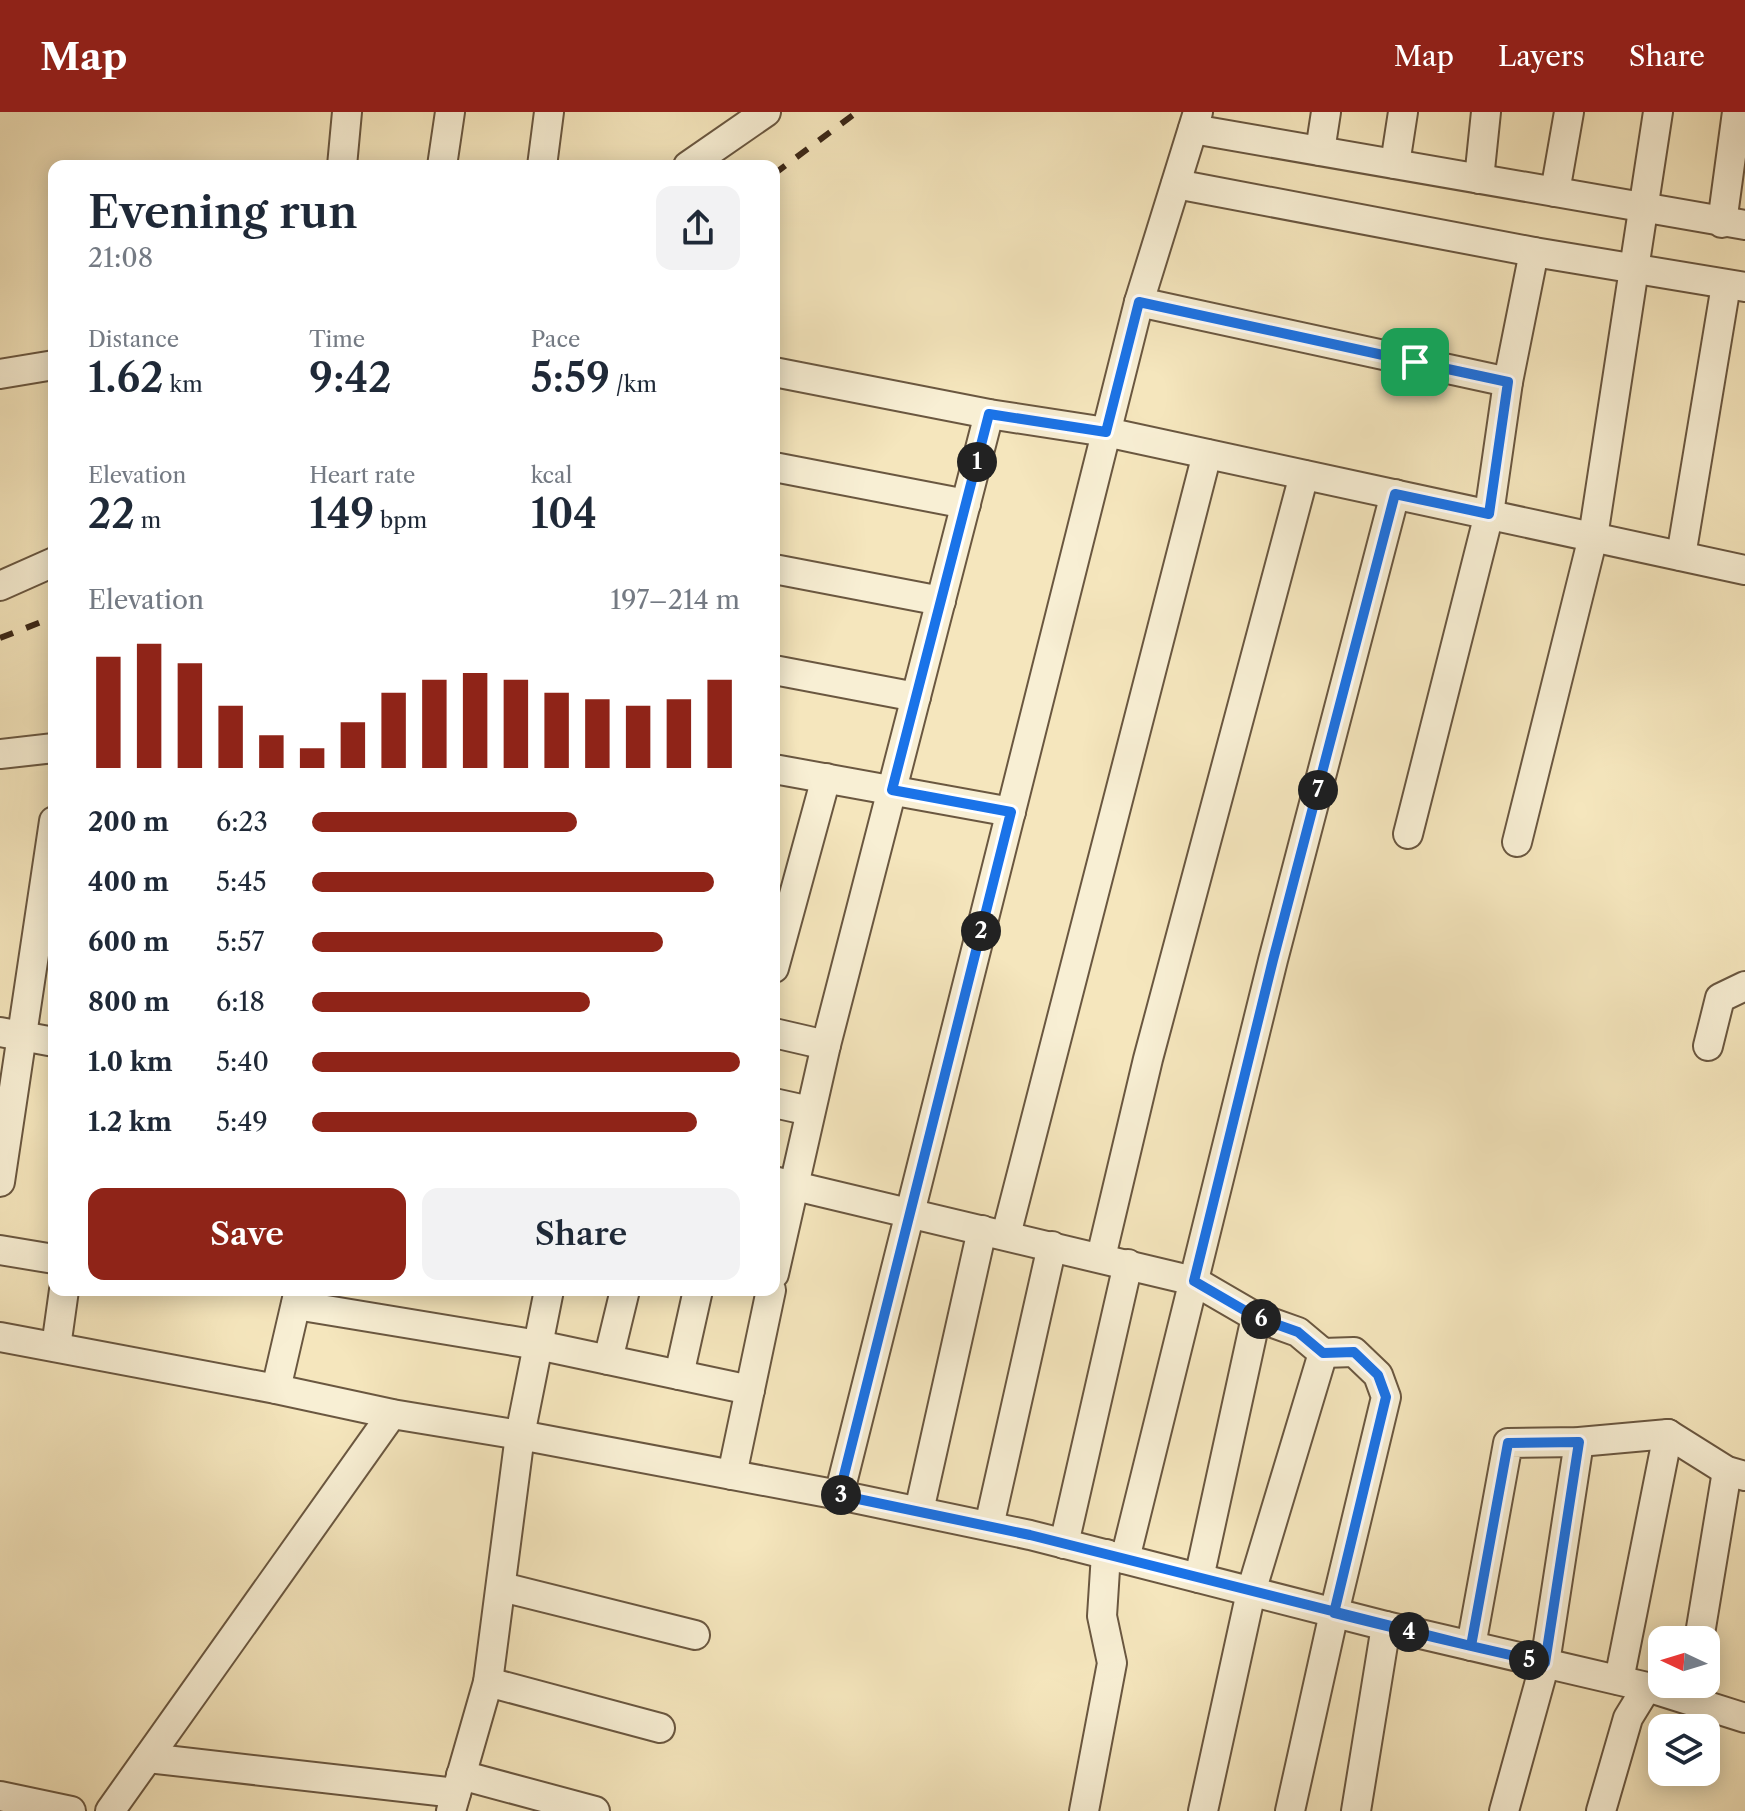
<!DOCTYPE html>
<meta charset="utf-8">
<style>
body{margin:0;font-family:"Libre Caslon Text",serif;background:#f2f2f3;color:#1f2937;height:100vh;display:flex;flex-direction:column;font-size:30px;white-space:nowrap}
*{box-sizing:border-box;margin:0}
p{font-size:26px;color:#747a83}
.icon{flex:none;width:44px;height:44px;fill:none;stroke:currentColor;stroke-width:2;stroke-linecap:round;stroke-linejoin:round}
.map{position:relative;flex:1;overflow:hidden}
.details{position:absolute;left:48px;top:48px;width:732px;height:1136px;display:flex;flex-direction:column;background:#fff;border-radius:16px;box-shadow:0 4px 20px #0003}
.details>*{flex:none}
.needle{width:52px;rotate:274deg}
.buttons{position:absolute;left:1648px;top:1514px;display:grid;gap:16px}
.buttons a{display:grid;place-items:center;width:72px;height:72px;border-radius:16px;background:#fff;box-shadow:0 4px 20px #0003;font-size:40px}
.pin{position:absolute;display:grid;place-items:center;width:68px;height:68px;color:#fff;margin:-34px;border-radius:16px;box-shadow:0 4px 12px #0006}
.km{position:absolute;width:40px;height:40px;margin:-20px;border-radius:50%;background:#222;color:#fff;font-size:22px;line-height:40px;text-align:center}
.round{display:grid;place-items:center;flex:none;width:84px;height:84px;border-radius:16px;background:#f2f2f3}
.overview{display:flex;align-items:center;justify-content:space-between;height:136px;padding:0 40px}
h1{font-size:44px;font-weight:600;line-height:60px}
.stats{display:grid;grid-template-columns:repeat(3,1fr);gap:12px;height:136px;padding:8px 40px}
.stats div{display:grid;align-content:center}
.stats b{font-size:40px;font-weight:600}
.stats small{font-size:22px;font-weight:400}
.stats p{font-size:22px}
.chart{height:224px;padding:16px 40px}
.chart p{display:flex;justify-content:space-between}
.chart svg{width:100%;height:144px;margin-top:8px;stroke:#8f2418;stroke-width:6}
.action{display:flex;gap:16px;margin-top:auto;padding:16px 40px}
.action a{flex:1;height:92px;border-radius:16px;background:#8f2418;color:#fff;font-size:32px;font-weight:600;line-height:92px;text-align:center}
.action a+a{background:#f2f2f3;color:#1f2937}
ul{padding:0 40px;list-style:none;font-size:26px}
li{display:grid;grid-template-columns:128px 96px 1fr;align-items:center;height:60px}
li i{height:20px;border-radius:10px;background:#8f2418}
header{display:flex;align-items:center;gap:48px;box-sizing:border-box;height:112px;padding:0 40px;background:#8f2418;color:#fff}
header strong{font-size:38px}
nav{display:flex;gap:44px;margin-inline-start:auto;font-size:28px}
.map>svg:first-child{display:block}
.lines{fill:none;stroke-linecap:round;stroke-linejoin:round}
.minor-casing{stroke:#6a5740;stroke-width:32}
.minor{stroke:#f8efd4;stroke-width:28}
.rail{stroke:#3b2717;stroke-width:6;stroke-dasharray:14 14;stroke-linecap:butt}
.route-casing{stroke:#fff;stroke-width:16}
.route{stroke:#1a73e8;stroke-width:10}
</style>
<header>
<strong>Map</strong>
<nav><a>Map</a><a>Layers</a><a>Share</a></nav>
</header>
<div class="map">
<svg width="1745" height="1699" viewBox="0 0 1745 1699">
<rect width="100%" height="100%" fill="#f5e6bd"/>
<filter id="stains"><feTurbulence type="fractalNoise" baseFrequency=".0025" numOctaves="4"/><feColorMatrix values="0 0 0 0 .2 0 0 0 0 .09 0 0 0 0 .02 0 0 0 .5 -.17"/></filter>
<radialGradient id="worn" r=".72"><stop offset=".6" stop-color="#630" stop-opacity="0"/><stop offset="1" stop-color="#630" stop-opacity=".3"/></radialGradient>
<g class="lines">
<!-- minor casing -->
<g class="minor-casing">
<g id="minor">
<polyline points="1193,17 1745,113"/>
<polyline points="1320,39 1326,0"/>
<polyline points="1395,52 1403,0"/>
<polyline points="342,54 347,0"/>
<polyline points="442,54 450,0"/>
<polyline points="542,54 549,0"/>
<polyline points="688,54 766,0"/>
<polyline points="1479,67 1486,0"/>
<polyline points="1176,72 1534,140 1745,175"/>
<polyline points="1555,80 1569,0"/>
<polyline points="1722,111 1737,0"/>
<polyline points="1139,190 1508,270"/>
<polyline points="774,260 989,302 1106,320 1745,458"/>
<polyline points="0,262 54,253"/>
<polyline points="774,355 966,392"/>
<polyline points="1681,444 1726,173"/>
<polyline points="774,457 941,489"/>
<polyline points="0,474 54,450"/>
<polyline points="774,558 916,585"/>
<polyline points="0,642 54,636"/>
<polyline points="774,657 1011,700"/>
<polyline points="1408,722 1489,402 1508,270 1534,140"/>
<polyline points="1517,730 1593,425 1658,0"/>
<polyline points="774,856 826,666"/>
<polyline points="0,920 54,930"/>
<polyline points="774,921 826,933"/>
<polyline points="1708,934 1720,886 1745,874"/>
<polyline points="774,991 810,999"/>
<polyline points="774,1069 1194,1169 1256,1205 1298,1220 1323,1241 1354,1240 1378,1263 1386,1285 1334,1501 1290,1699"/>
<polyline points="0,1070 54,709"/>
<polyline points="1006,1123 1207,342"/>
<polyline points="0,1138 54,1147"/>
<polyline points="1101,1145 1148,947 1304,363"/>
<polyline points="774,1162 826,933 989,302"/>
<polyline points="296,1193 538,1233 750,1278"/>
<polyline points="0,1225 276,1277 392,1302 520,1323 839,1383 1030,1423 1386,1514 1647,1575 1745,1606"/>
<polyline points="56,1235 64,1178"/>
<polyline points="608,1248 625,1178"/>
<polyline points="679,1263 698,1178"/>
<polyline points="276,1277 299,1178"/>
<polyline points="732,1363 771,1178"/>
<polyline points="839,1383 1139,190 1198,0"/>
<polyline points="919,1399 982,1118"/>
<polyline points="989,1414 1052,1134"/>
<polyline points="1064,1432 1128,1152"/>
<polyline points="1125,1447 1273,848 1395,382"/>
<polyline points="1199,1466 1256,1205"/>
<polyline points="502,1475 695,1523"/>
<polyline points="1699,1528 1727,1359"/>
<polyline points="1471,1534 1508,1331 1579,1330 1668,1322 1727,1359 1745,1364"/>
<polyline points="1619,1568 1668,1322"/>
<polyline points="488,1570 660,1616"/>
<polyline points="148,1646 456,1681"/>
<polyline points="461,1663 595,1699"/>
<polyline points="0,1684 71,1699"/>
<polyline points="110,1699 392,1302"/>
<polyline points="451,1699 488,1570 520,1323 549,1178"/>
<polyline points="1084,1699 1112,1551 1102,1504 1106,1442"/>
<polyline points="1203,1699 1251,1480 1323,1241"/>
<polyline points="1356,1699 1386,1514"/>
<polyline points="1504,1699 1545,1551 1579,1330"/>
<polyline points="1601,1699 1628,1606 1647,1575"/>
</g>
</g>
<!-- minor -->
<use href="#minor" class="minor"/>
<!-- rail -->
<g class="rail">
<polyline points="774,62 857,0"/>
<polyline points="0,526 54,505"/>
</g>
</g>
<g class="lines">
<!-- route casing -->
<g class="route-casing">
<path id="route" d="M1415,250L1139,190L1106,320L989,302L892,678L1011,700L839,1383L1030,1423L1471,1534L1508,1331L1579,1330L1545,1551C1475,1535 1404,1519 1334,1501L1386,1285L1378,1263L1354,1240L1323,1241L1298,1220L1256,1205L1194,1169L1273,848L1395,382L1489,402L1508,270L1415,250"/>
</g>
<!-- route -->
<use href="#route" class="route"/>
</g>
<rect width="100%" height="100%" filter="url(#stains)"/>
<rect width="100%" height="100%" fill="url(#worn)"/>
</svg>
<div class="buttons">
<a><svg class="needle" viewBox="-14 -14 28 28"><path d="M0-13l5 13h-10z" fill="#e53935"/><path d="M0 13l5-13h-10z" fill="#747a83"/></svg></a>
<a><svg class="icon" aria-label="layers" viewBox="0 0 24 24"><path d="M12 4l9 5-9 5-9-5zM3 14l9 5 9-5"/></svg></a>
</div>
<div class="pin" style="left:1415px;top:250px;background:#1e9e55"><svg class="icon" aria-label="arrive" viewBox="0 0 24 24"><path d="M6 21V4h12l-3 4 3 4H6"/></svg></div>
<b class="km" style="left:977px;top:350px">1</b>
<b class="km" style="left:981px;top:819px">2</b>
<b class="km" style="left:841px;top:1383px">3</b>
<b class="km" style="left:1409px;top:1520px">4</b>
<b class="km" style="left:1529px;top:1548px">5</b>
<b class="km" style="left:1261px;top:1207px">6</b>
<b class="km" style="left:1318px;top:678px">7</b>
<section class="details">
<div class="overview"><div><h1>Evening run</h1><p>21:08</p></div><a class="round"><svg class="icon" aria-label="share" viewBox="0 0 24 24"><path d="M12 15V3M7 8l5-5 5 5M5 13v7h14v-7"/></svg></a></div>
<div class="stats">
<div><p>Distance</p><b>1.62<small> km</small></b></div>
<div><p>Time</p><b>9:42</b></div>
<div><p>Pace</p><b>5:59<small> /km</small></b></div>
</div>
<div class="stats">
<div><p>Elevation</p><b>22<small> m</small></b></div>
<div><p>Heart rate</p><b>149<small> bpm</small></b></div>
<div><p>kcal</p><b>104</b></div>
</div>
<div class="chart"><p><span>Elevation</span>197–214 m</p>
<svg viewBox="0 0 160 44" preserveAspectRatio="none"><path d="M5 44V10M15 44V6M25 44V12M35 44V25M45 44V34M55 44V38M65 44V30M75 44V21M85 44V17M95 44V15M105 44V17M115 44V21M125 44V23M135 44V25M145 44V23M155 44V17"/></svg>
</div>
<ul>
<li><b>200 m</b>6:23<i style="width:62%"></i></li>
<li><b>400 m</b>5:45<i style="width:94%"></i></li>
<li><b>600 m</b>5:57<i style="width:82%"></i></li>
<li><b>800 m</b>6:18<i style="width:65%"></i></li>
<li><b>1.0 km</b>5:40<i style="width:100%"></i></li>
<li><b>1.2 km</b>5:49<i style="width:90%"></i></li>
</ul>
<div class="action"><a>Save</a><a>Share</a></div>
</section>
</div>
